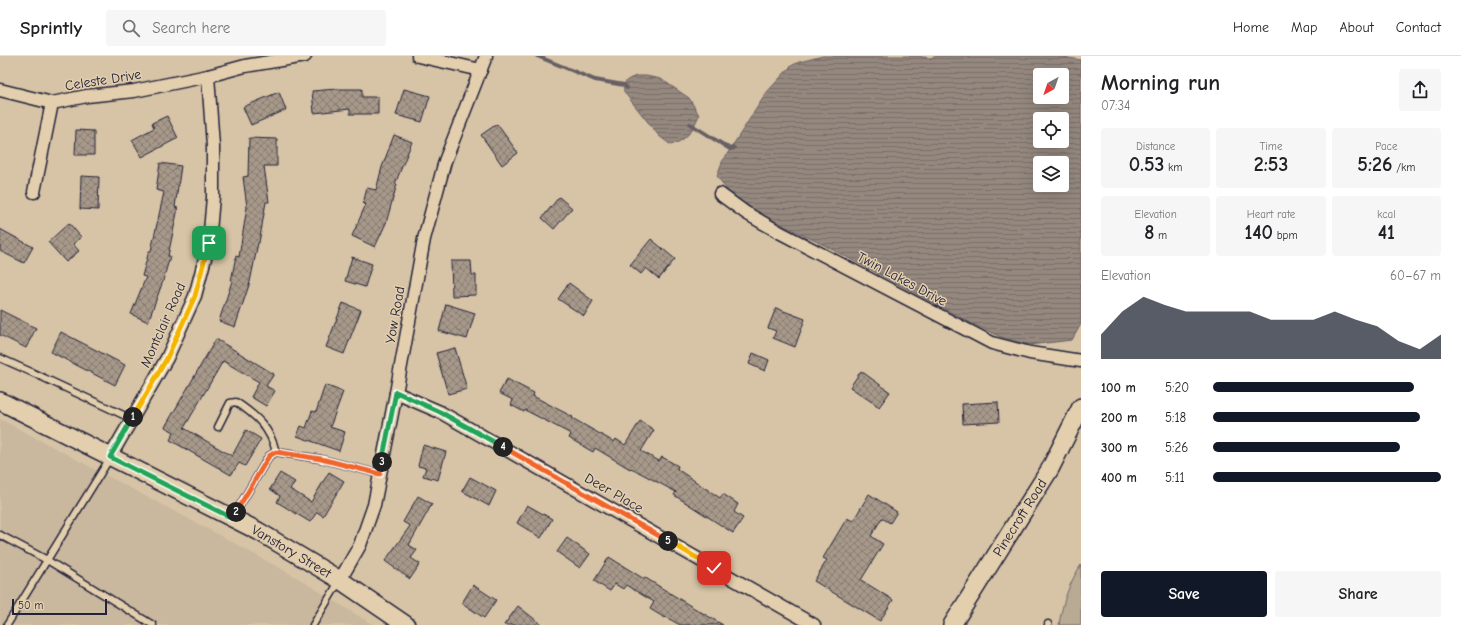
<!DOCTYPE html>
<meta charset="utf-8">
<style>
body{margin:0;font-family:"Comic Neue",sans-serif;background:#f6f6f6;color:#202124;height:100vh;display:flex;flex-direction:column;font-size:15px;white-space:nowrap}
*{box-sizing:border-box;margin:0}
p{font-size:13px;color:#757577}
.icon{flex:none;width:22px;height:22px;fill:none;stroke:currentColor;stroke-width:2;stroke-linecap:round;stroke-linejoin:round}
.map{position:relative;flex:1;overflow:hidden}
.drawer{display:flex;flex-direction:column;background:#fff;width:380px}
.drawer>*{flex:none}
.needle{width:26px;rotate:220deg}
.controls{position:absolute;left:1033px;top:12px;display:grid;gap:8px}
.controls a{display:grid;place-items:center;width:36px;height:36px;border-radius:4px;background:#fff;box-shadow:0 4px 16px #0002;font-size:20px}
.scale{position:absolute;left:12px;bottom:10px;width:95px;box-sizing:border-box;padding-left:4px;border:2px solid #22223b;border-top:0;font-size:11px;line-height:14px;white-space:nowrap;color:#22223b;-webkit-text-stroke:3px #e3cfad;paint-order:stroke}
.pin{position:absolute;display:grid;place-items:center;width:34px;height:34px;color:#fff;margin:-17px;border-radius:8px;box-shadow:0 2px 6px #0006}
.km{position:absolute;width:20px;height:20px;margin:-10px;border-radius:50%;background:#222;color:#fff;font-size:11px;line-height:20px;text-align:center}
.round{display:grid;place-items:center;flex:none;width:42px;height:42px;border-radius:4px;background:#f6f6f6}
.overview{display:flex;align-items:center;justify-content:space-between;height:68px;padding:0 20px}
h1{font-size:22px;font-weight:700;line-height:30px}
.stats{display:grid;grid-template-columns:repeat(3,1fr);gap:6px;height:68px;padding:4px 20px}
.stats div{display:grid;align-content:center;border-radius:4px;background:#f6f6f6;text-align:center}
.stats b{font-size:20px;font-weight:700}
.stats small{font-size:11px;font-weight:400}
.stats p{font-size:11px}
.chart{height:112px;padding:8px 20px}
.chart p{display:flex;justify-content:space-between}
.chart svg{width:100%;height:72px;margin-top:4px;fill:#111827;opacity:.7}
.button{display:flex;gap:8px;margin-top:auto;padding:8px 20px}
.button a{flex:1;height:46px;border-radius:4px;background:#111827;color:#fff;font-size:16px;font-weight:700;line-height:46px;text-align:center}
.button a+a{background:#f6f6f6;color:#202124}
ul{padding:0 20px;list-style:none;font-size:13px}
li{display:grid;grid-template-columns:64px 48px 1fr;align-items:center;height:30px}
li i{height:10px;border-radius:5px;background:#111827}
header{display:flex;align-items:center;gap:24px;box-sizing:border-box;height:56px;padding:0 20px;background:#fff;border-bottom:1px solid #e0e0e0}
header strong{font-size:19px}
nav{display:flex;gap:22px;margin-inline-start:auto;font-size:14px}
.search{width:280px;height:36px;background:#f6f6f6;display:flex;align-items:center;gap:10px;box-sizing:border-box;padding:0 14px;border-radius:4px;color:#757577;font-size:15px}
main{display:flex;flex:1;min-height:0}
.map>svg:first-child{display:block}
.built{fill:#c9b79e}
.park{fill:#b9aa94;stroke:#6e6668}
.water{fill:url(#water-rules);stroke:#675f64;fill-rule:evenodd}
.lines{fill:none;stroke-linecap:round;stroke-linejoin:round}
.stream{stroke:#675f64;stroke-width:4}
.building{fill:url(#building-cross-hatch);stroke:#22223b}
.lane-casing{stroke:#22223b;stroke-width:9}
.street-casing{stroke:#22223b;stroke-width:15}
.secondary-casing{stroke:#22223b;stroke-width:20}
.lane{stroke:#e3cfad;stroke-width:6}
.street{stroke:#e3cfad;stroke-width:12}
.secondary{stroke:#e3cfad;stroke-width:17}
.split-1-casing{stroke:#fff;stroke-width:8}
.split-2-casing{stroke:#fff;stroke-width:8}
.split-3-casing{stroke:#fff;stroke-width:8}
.split-4-casing{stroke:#fff;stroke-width:8}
.split-5-casing{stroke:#fff;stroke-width:8}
.split-6-casing{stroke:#fff;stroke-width:8}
.split-1{stroke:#f5b400;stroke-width:5}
.split-2{stroke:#22a559;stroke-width:5}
.split-3{stroke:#f0652b;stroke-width:5}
.split-4{stroke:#22a559;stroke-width:5}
.split-5{stroke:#f0652b;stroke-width:5}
.split-6{stroke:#f5b400;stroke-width:5}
.labels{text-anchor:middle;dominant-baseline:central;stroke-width:3;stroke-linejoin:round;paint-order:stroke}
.street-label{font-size:14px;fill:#22223b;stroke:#e3cfad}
</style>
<header>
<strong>Sprintly</strong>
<div class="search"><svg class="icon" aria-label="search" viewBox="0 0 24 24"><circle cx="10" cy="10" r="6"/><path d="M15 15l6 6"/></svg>Search here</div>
<nav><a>Home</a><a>Map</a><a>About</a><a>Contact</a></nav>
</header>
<main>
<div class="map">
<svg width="1081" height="569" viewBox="0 0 1081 569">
<defs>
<pattern id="water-rules" width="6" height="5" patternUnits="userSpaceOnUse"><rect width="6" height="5" fill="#95887f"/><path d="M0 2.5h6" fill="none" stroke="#796f69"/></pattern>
<pattern id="building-cross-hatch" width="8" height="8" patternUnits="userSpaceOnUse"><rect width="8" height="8" fill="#a7998a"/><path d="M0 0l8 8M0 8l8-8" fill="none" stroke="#887c72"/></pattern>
</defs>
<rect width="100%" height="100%" fill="#d7c4a6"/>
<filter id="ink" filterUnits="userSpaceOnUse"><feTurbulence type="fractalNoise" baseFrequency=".025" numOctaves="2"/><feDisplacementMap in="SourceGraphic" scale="8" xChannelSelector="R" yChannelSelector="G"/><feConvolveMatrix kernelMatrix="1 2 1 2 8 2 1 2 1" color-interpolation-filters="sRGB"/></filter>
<g filter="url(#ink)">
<!-- built -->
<polygon class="built" points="0,363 217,478 296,521 373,569 0,569"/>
<!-- park -->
<path class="park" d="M1081,509V569H1059C1062,548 1069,527 1081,509Z"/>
<!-- water -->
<g class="water">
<path d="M823,0H917L930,2L938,0H1056L1081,4V268L1072,284L1029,289L1001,281L971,267L822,188L760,158L730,138L717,120L722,106L767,36L791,10L799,6ZM1040,19H1062V41H1040ZM1040,63H1062V85H1040ZM1040,107H1062V129H1040Z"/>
<path d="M636,20H646L661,23L689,42L699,59C693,74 687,84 671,89L659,80L624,36C623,25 626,24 636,20Z"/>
</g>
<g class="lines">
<!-- stream -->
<g class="stream">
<polyline points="537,0 595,24 624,29 627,32"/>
<polyline points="690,68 730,93 734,92"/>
</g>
</g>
<!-- building -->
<g class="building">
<polygon points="336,33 362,33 362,41 378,41 378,58 350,58 350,53 314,57 312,35"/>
<polygon points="404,33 430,40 422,66 396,59"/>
<polygon points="279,36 286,54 251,69 243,51"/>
<polygon points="167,60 178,82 142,101 132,84 154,72 152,67"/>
<polygon points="497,68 518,97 502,109 481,79"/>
<polygon points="76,74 94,75 94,99 75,99"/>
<polygon points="394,79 412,86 395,128 397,128 386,167 375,191 352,180 366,148 363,148 367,132 376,134 382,111"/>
<polygon points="249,82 277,83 277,110 264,110 269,146 266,146 259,187 258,187 250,226 235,271 219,265 232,225 231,225 236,200 239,201 247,151 243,121 248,120"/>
<polygon points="160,107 181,110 175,151 178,152 168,200 170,200 163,225 148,266 131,258 146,221 142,220 149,195 151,195 164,136 156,134"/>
<polygon points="81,120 99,121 98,154 80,153"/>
<polygon points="559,141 572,152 554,173 542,162"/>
<polygon points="69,167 81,181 73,188 79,195 66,206 48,186"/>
<polygon points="0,173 33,191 24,207 0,195"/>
<polygon points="651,183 675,203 659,223 646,212 641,218 630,209"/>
<polygon points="352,201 372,208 365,231 345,225"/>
<polygon points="451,205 471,205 472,219 476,219 476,239 452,240"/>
<polygon points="569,227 593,245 584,260 558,243"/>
<polygon points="343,247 361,254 344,298 326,291"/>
<polygon points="446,248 475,257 467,283 439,275"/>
<polygon points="776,252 805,263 795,291 773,282 776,275 768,272"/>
<polygon points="0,254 36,272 26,292 0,279"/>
<polygon points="61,276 125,309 115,329 51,296"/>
<polygon points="216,283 274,318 266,330 275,335 266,350 251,341 259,326 223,305 184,372 232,400 246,374 261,383 245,410 239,407 231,419 170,384 174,376 165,371"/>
<polygon points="455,292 467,333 448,338 436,297"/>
<polygon points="753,297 769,304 765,315 749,308"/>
<polygon points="861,315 890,336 879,351 850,331"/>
<polygon points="507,323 534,337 533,340 573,361 572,362 614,386 616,383 625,389 640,365 654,374 641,395 659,405 662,401 678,410 677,413 720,442 723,438 738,448 734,456 743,462 733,477 674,439 676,436 631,412 630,413 595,392 593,396 569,382 571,378 525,354 524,356 511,349 513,344 499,337"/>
<polygon points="325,329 343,336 330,371 345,376 339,395 297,380 301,370 306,372 312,355 316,356"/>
<polygon points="998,346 999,366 963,368 962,348"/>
<polygon points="423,389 446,396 438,424 423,420 426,412 418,410"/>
<polygon points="329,416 344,425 323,460 317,456 310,466 277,446 280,440 270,433 280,417 295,426 290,433 311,446"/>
<polygon points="470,421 496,435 489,450 462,435"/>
<polygon points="869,438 897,456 890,467 882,462 871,480 883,488 861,524 893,544 880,565 814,525 827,504 823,502 847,462 853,465"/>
<polygon points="418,440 432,448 409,489 417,494 411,502 420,508 410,523 385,505 410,470 403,466"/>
<polygon points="527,449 552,463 541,482 517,467"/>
<polygon points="567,482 590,498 580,512 557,496"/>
<polygon points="609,501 644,523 644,521 689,549 723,569 680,569 666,561 665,562 650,553 654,546 626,529 623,533 615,528 610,535 594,525"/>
<polygon points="473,529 496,544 484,562 462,547"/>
<polygon points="518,550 542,569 504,569"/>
</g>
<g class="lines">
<!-- lane casing -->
<g class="lane-casing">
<g id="lane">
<polyline points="0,302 29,315 132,363"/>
<path d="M218,371L230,347L236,346C257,360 270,372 276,396"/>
<polyline points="233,461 269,400 276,396 321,403 380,418"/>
<polyline points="0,479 47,504 153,569"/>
<polyline points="7,569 110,402"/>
<polyline points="313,569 340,524"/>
<polyline points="1048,569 1048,568"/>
</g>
</g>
<!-- street casing -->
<g class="street-casing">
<g id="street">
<polyline points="418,0 481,14"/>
<polyline points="0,34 52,47 87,40 134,35 208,20 245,10 305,0"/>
<polyline points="34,136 52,47"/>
<polyline points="720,138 746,157 779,176 992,287 1030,297 1081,305"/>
<polyline points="396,337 440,356 814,569"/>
<polyline points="110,401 167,302 195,240 209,187 213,141 213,90 208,20"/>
<polyline points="340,524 360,489 374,449 396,337 424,183 445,105 486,0"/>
</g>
</g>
<!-- secondary casing -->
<g class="secondary-casing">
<g id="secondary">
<path id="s1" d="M0,345L258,475L340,524L406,569"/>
<path id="s2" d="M952,569L1050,413L1081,351"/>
</g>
</g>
<!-- lane -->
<use href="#lane" class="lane"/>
<!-- street -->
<use href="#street" class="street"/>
<!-- secondary -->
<use href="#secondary" class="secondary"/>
</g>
</g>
<g class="lines" filter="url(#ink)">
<!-- split-1 casing -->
<g class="split-1-casing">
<polyline id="split-1" points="133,361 167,302 195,240 209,187"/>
</g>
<!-- split-2 casing -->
<g class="split-2-casing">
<polyline id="split-2" points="133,361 110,401 232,462 236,456"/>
</g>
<!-- split-3 casing -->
<g class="split-3-casing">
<polyline id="split-3" points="236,456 269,400 276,396 321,403 380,418 382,406"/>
</g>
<!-- split-4 casing -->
<g class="split-4-casing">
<polyline id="split-4" points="382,406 396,336 440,356 503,391"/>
</g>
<!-- split-5 casing -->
<g class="split-5-casing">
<polyline id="split-5" points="503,391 668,485"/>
</g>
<!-- split-6 casing -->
<g class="split-6-casing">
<polyline id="split-6" points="668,485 714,512"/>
</g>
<!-- split-1 -->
<use href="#split-1" class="split-1"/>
<!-- split-2 -->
<use href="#split-2" class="split-2"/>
<!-- split-3 -->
<use href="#split-3" class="split-3"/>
<!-- split-4 -->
<use href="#split-4" class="split-4"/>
<!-- split-5 -->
<use href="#split-5" class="split-5"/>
<!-- split-6 -->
<use href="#split-6" class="split-6"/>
</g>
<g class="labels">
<!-- street labels -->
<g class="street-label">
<text transform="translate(103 24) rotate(-9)">Celeste Drive</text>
<text transform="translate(902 223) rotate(28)">Twin Lakes Drive</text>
<text transform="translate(395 259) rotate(-80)">Yow Road</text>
<text transform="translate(163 269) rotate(-66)">Montclair Road</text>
<text transform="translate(614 437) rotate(30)">Deer Place</text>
<text stroke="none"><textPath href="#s2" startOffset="127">Pinecroft Road</textPath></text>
<text stroke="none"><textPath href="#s1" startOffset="328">Vanstory Street</textPath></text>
</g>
</g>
</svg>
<div class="controls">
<a><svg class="needle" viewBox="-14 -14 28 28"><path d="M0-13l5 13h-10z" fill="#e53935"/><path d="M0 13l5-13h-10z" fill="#757577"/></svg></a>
<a><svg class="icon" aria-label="locate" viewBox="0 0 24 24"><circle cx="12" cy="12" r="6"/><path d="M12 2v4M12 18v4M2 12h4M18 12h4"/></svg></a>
<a><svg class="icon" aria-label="layers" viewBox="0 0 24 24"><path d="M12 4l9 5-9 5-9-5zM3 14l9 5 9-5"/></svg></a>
</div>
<div class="scale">50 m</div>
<div class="pin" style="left:209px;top:187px;background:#1e9e55"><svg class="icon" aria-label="arrive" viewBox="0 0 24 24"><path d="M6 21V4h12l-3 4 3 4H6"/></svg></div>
<div class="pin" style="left:714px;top:512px;background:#d93025"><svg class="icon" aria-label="check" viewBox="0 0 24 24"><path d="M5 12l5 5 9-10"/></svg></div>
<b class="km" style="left:133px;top:361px">1</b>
<b class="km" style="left:236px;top:456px">2</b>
<b class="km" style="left:382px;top:406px">3</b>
<b class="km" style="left:503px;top:391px">4</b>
<b class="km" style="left:668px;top:485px">5</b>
</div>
<section class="drawer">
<div class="overview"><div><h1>Morning run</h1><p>07:34</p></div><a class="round"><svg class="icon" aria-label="share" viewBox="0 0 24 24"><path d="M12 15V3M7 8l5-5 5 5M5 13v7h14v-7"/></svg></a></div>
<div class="stats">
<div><p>Distance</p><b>0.53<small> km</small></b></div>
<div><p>Time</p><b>2:53</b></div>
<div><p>Pace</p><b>5:26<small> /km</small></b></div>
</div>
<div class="stats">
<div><p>Elevation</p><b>8<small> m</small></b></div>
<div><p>Heart rate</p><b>140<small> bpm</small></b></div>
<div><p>kcal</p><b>41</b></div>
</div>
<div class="chart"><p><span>Elevation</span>60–67 m</p>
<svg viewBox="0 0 160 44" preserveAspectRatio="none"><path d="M0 44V29L10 15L20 6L30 11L40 15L50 15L60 15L70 15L80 20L90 20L100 20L110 15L120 20L130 24L140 33L150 38L160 29V44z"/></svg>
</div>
<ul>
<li><b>100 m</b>5:20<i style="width:88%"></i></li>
<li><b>200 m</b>5:18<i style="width:91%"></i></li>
<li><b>300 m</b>5:26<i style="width:82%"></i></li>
<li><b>400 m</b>5:11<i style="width:100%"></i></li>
</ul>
<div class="button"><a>Save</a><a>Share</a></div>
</section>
</main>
